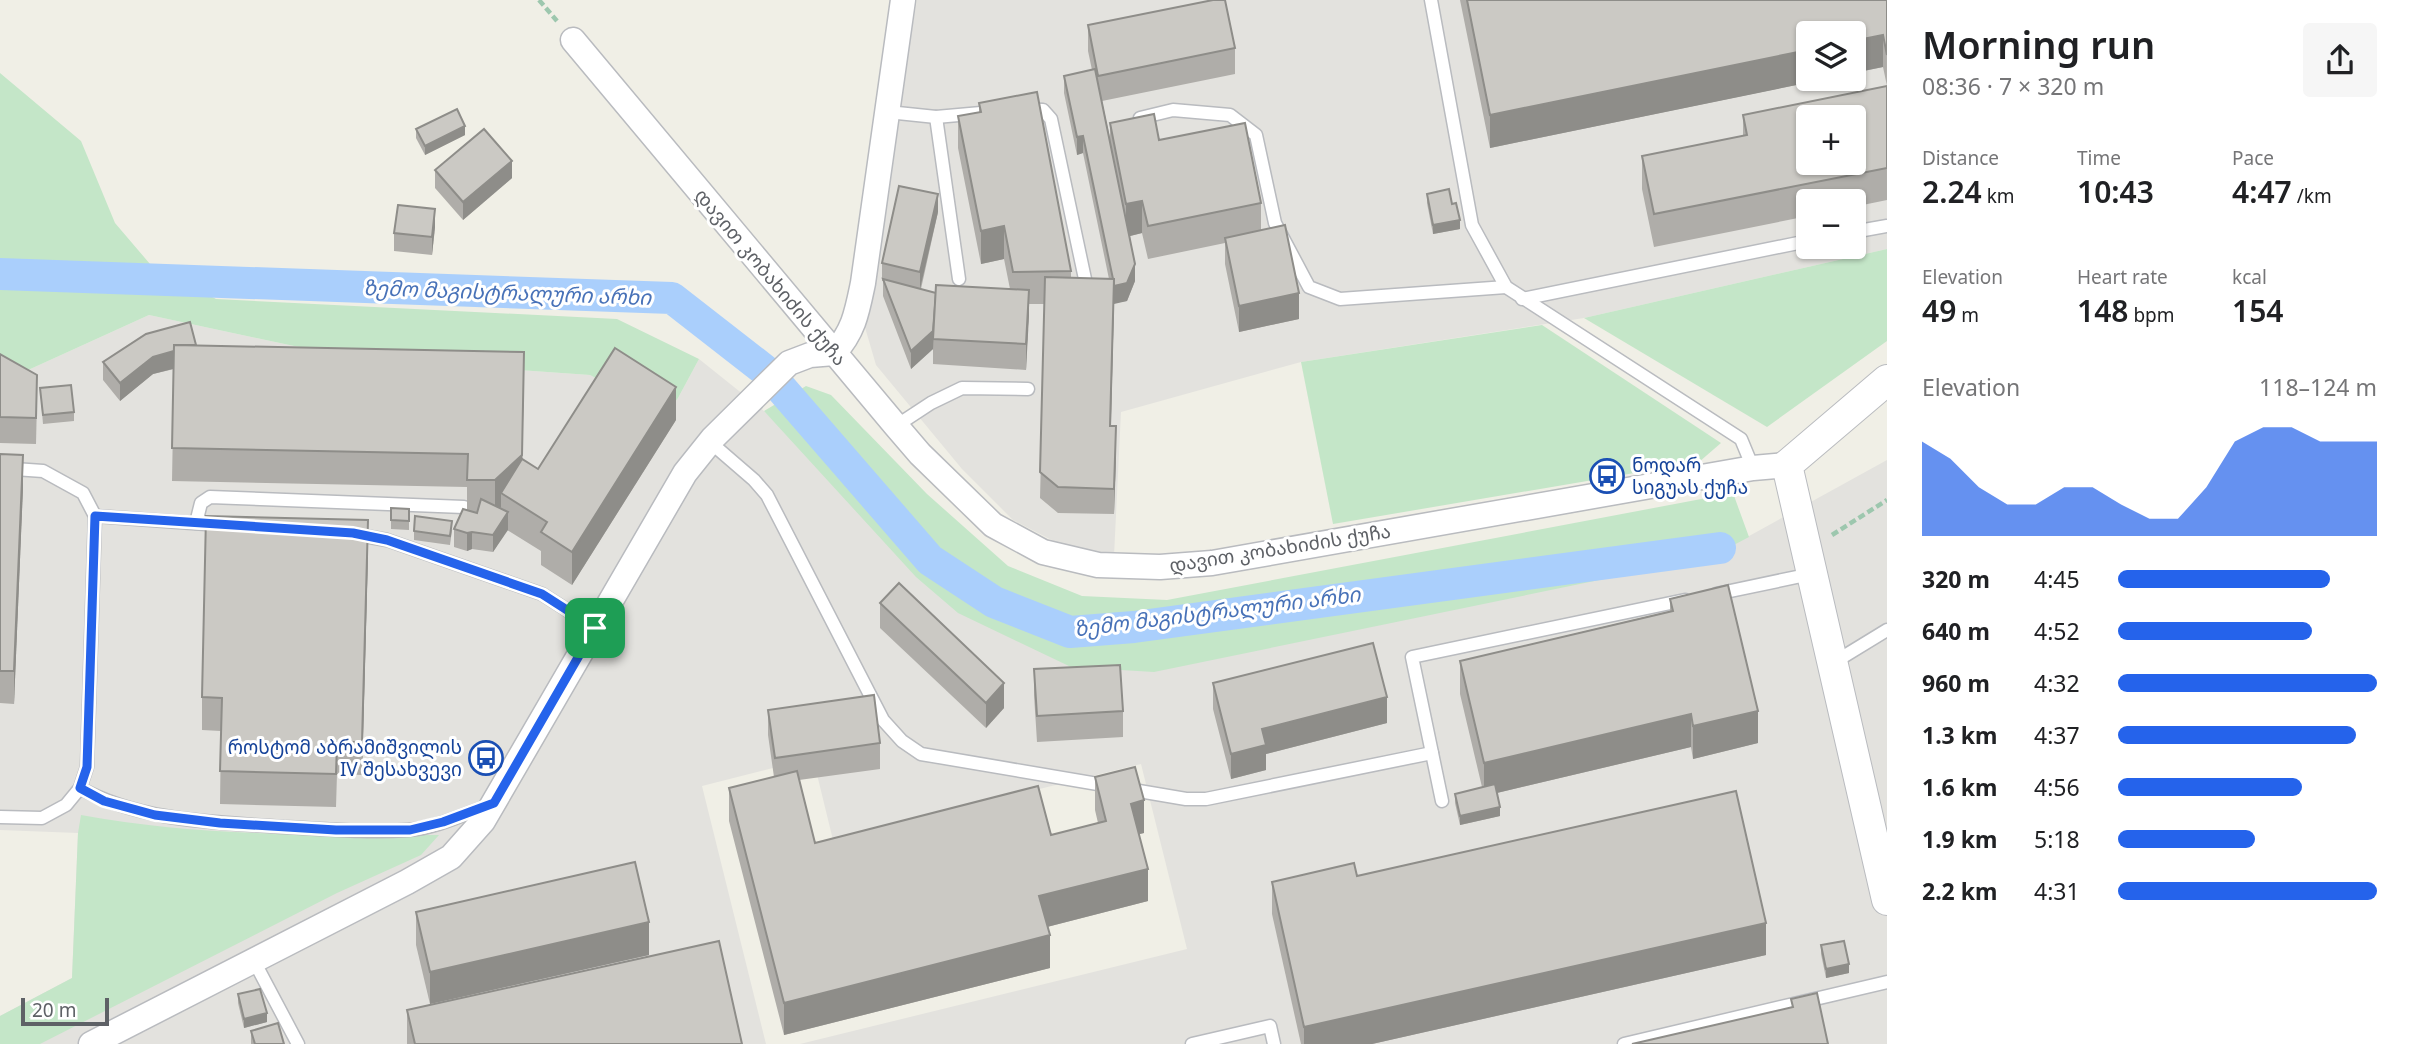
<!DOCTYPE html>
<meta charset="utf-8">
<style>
body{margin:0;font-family:"Noto Sans","Noto Sans Georgian",sans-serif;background:#f6f6f6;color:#202124;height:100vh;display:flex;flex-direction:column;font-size:26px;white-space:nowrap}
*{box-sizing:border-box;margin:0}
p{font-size:23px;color:#757577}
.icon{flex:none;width:38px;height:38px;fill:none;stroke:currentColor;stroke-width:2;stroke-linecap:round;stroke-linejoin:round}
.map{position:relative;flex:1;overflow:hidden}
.details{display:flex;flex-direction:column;background:#fff;width:525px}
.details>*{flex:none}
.buttons{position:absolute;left:1796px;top:21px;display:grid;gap:14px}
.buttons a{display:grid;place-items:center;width:70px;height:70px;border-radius:7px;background:#fff;box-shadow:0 2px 5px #0004;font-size:35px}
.scale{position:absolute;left:21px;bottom:18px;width:88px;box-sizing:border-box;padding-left:7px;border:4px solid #5e6166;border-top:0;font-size:19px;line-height:24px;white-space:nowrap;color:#5e6166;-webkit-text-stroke:5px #fff;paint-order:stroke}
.pin{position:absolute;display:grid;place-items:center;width:60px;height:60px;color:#fff;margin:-30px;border-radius:14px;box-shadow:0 4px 10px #0006}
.round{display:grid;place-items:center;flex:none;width:74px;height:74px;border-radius:7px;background:#f6f6f6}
.summary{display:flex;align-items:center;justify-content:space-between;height:119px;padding:0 35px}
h1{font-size:38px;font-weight:600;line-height:52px}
.metrics{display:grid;grid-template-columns:repeat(3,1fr);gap:10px;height:119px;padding:7px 35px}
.metrics div{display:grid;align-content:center}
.metrics b{font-size:30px;font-weight:600}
.metrics small{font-size:19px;font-weight:400}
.metrics p{font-size:19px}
.chart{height:196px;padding:14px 35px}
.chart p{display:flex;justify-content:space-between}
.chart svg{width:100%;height:126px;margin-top:7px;fill:#2563eb;opacity:.7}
ul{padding:0 35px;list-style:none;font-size:23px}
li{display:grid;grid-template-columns:112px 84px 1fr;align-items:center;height:52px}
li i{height:18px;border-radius:9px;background:#2563eb}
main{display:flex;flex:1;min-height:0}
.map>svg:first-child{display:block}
.industrial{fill:#e3e2de;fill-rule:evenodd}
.green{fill:#c4e6c8}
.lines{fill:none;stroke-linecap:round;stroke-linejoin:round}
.canal{stroke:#aacffc;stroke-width:32}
.service-casing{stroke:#b9bbbf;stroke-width:15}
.minor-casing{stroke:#b9bbbf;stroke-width:27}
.tertiary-casing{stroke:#b9bbbf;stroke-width:32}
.path{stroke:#9dc7ae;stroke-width:4.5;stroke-dasharray:7 3.5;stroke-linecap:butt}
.service{stroke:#fff;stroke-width:12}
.minor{stroke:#fff;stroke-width:24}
.tertiary{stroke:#fff;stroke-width:30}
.wall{fill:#afada9}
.shaded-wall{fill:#8e8d89}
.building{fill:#cbc9c4;stroke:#8e8d89;stroke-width:2;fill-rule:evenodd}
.route-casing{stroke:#fff;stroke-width:14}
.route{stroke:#2563eb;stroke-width:9}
.labels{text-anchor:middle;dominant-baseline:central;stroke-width:6;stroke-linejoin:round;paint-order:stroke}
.street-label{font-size:19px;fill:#5e6166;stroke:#fff}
.transit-label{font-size:19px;fill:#164399;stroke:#fff;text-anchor:start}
.water-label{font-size:21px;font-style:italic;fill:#4872b8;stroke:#fff}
</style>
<main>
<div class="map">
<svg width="1887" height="1044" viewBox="0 0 1887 1044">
<rect width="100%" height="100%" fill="#f0efe6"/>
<!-- industrial -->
<g class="industrial">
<path d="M917,0H1887V249L1584,318L1301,362L1121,412L1114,556L1067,548L1013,520L962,469L876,365L864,324L866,302ZM1808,33H1853V79H1808ZM1808,117H1853V163H1808ZM1808,201H1853V247H1808Z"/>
<polygon points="149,315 294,346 380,360 590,375 665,415 678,398 699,359 764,411 787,434 1071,667 1711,557 1887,460 1887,1044 800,1044 1187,949 1141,764 833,840 813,758 702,786 766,1044 0,1044 0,1016 72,978 78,833 0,830 0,369 15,376"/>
</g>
<!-- green -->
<g class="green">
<polygon points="0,73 81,141 115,223 150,264 216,299 617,319 699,359 678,398 665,415 590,375 380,360 294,346 149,315 15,376 0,369"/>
<polygon points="1887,249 1887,341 1767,427 1584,318"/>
<polygon points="1542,325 1721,443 1699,462 1333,524 1301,362"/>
<polygon points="806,386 831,395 927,494 1008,566 1082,596 1167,600 1733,493 1749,537 1711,557 1154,672 1071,667 958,613 916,577 764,411"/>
<path d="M81,815C199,837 319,835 439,835L421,855L337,893L40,1044H0V1016L72,978L78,833Z"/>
</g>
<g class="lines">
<!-- canal -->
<polyline class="canal" points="0,274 672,298 767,372 930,560 994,602 1070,632 1134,627 1720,548"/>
<!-- service casing -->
<g class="service-casing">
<g id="service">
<polyline points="1431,0 1472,225 1506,287 1741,439 1753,468"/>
<polyline points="1024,109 1043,110 1051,119 1085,279"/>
<polyline points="888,112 936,117 981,113"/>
<polyline points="936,117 959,279"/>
<polyline points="1140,118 1173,110 1230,115 1256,135 1275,223 1309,287 1340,299 1506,287"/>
<polyline points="1853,232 1887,226"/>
<polyline points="1522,299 1808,241"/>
<polyline points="896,426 931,403 962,388 1028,389"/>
<polyline points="710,442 754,480 767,495 883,720 902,741 921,754 1186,799 1206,799 1432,753 1412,657 1685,600"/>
<polyline points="0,468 43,471 83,493 95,516 87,767 80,788 66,805 42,818 0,817"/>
<polyline points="95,516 220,525"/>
<polyline points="196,523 201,503 210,497 464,507"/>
<polyline points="353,534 387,540 542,594 595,628"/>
<polyline points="1716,594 1811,574"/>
<polyline points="1833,663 1887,630"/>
<polyline points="1432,753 1442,801"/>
<path d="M80,788C142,822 215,822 284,827C325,829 367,833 408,830C436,828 464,814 490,805"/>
<polyline points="254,961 298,1044"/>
<polyline points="1192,1044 1270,1026 1274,1044"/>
<polyline points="1624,1044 1887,982"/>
</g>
</g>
<!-- minor casing -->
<g class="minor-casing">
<g id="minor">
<polyline points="573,40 896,426 920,454 993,525 1043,552 1098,565 1160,567 1212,563 1753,468 1787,465"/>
<path d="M834,353C854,331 857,312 863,283L903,0"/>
<polyline points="91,1044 407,882 451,857 483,821 685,473 713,438 789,363 810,355 834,353"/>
</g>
</g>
<!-- tertiary casing -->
<g class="tertiary-casing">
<polyline id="tertiary" points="1887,380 1787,465 1887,900"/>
</g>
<!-- path -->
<g class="path">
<polyline points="539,0 557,21"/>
<polyline points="1832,535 1887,500"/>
</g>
<!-- service -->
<use href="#service" class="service"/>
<!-- minor -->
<use href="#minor" class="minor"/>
<!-- tertiary -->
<use href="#tertiary" class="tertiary"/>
</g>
<!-- wall -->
<g class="wall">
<polygon points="1460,0 1887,0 1887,200 1853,207 1853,201 1808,201 1808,216 1654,247 1642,189 1642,156 1743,136 1743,115 1887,86 1883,67 1490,148"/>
<polygon points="1088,25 1235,48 1235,74 1102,101 1110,138 1110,123 1159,140 1261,203 1261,230 1299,319 1239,332 1225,264 1225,243 1148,259 1142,233 1130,236 1135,281 1127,301 1114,303 1111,426 1116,452 1114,514 1058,513 1040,498 1045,304 1029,304 1026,370 933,364 933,349 911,369 883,296 883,281 882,281 882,263 938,212 921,289 936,293 1010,289 1004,259 981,264 958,148 958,116 979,112 979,103 1071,271 1071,278 1109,279 1083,153 1077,155 1064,93 1064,76 1092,70 1088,51"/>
<polygon points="416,129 465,135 425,155 416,138"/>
<polygon points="435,170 512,178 463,220 435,188"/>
<polygon points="1427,194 1452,204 1460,229 1433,234 1427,203"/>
<polygon points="435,227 432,255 394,251 394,233"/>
<polygon points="196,345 524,385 522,459 538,469 676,420 572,585 541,565 541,551 507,530 493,552 472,549 467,551 454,547 454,529 467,510 467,487 172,481 174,369 153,374 120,401 103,380 103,362"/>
<polygon points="0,354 37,401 36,444 0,443"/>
<polygon points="40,388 74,412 74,421 43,424"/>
<polygon points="0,454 23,487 14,704 0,703"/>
<polygon points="391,508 409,509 409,530 391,529"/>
<polygon points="452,530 450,545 414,540 414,531"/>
<polygon points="368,552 362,775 337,774 336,807 220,804 221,731 202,730 202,697"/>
<polygon points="1670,599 1758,743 1693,759 1691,747 1497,793 1500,816 1460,825 1455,803 1455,794 1482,787 1460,694 1460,661 1670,611"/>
<polygon points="880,603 1004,708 986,728 880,628"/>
<polygon points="1034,669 1123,711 1123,737 1037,742 1034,695"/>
<polygon points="1213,683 1387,723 1266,754 1266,770 1231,779 1213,709"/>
<polygon points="768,710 880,743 880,769 799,780 815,843 1051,835 1098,823 1095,810 1095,777 1144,833 1139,834 1148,901 1047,927 1050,968 784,1035 729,821 729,788 774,777 768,735"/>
<polygon points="1357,876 1766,955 1372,1044 1301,1044 1272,914 1272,882"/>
<polygon points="416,912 649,955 430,1004 416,945"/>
<polygon points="1821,945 1849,973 1826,978 1821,954"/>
<polygon points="238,994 267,1022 244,1028 238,1003"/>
<polygon points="407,1010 742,1044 407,1044"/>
<polygon points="251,1031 284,1044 251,1044"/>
</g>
<!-- shaded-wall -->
<g class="shaded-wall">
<polygon points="1883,35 1883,67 1853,73 1853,41"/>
<polygon points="1808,50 1808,79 1826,79 1490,148 1490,115"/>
<polygon points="465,126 465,135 425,155 425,146"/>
<polygon points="1083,136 1083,153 1077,155 1077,137"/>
<polygon points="512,161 512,178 463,220 463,202"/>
<polygon points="938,194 938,212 920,289 920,272"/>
<polygon points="1142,201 1142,233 1126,237 1126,204"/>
<polygon points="435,209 435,227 432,255 432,237"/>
<polygon points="1460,220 1460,229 1433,234 1433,225"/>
<polygon points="1004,226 1004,259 981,264 981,231"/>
<polygon points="1135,264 1135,281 1127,301 1114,304 1114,286"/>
<polygon points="1114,279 1114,304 1110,452 1110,426"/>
<polygon points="1029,290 1029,316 1026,370 1026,344"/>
<polygon points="1299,293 1299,319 1239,332 1239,306"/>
<polygon points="934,331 933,349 911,369 911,351"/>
<polygon points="196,345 196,363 153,374 120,401 120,383 153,357"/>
<polygon points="524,352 522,488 501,493 501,507 495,513 495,480"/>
<polygon points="676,387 676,420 572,585 572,552"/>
<polygon points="1116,426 1116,452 1114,514 1114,489"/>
<polygon points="23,455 23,487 14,704 14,671"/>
<polygon points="508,512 508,530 493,552 493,535"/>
<polygon points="368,520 368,552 362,775 362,742"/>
<polygon points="472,532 472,549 467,551 467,533"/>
<polygon points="1004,683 1004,708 986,728 986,703"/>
<polygon points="1387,697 1387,723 1266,754 1266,770 1231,779 1231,754 1262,729"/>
<polygon points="1758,711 1758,743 1693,759 1693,726"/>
<polygon points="1691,714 1691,747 1484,796 1484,763"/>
<polygon points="1144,800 1144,833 1131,836 1131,804"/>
<polygon points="1500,807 1500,816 1460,825 1460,816"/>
<polygon points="1148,869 1148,901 1039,929 1039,896"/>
<polygon points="649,922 649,955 430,1004 430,972"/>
<polygon points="1766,923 1766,955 1372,1044 1304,1044 1304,1027"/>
<polygon points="1050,935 1050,968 784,1035 784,1003"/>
<polygon points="1849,964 1849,973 1826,978 1826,969"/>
<polygon points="267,1013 267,1022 244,1028 244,1019"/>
</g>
<!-- building -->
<g class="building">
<polygon points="1213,0 1225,0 1235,48 1098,76 1088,25"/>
<polygon points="1467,0 1887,0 1887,55 1883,35 1853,41 1853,33 1808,33 1808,50 1490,115"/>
<polygon points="1095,69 1135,264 1127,283 1114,286 1114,279 1113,279 1083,136 1077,137 1064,76"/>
<path d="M1887,86V168L1654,214L1642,156L1747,135L1743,115ZM1808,117H1853V163H1808Z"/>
<polygon points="1037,92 1071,271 1013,272 1004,226 981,231 958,116 981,112 979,103"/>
<polygon points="457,109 465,126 425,146 416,129"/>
<polygon points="1154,114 1159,140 1245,123 1261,203 1148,226 1142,201 1126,204 1110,123"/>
<polygon points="484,129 512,161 463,202 435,170"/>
<polygon points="899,186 938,194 920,272 882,263"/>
<polygon points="1449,189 1452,204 1456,203 1460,220 1433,225 1427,194"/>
<polygon points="398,205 435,209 432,237 394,233"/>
<polygon points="1285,225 1299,293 1239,306 1225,238"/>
<polygon points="1045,277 1114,279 1110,426 1116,426 1114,489 1058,487 1040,472"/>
<polygon points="883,279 936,293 933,331 911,351"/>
<polygon points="936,285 1029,290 1026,344 933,339"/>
<polygon points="190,322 196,345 174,345 174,351 153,357 120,383 103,362 146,334"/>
<polygon points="174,345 524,352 522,455 495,480 467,480 468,454 172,448"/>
<polygon points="615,348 676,387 572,552 541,532 547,522 501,493 522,459 538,469"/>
<polygon points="0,354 37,375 36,418 0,417"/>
<polygon points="71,385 74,412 43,415 40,388"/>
<polygon points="0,454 23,455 14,671 0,671"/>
<polygon points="481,499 508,512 493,535 472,532 467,533 454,529 463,509 477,513"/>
<polygon points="391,508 409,509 409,521 391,520"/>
<polygon points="206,516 368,520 362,742 337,742 336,774 220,771 222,698 202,697"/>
<polygon points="415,516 452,521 450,536 414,531"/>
<polygon points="899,583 1004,683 986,703 880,603"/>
<polygon points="1728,585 1758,711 1693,726 1691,714 1484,763 1460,661 1673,611 1670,599"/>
<polygon points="1373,643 1387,697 1262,729 1266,745 1231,754 1213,683"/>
<polygon points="1120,665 1123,711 1037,716 1034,669"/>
<polygon points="874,695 880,743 775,758 768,710"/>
<polygon points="1135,767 1144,800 1131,804 1148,869 1039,896 1050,935 784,1003 729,788 797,771 815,843 1038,786 1051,835 1106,821 1095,777"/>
<polygon points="1495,784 1500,807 1460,816 1455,794"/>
<polygon points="1736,791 1766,923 1304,1027 1272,882 1354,863 1357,876"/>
<polygon points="635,862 649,922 430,972 416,912"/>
<polygon points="719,941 742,1044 415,1044 407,1010"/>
<polygon points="1844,941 1849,964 1826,969 1821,945"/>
<polygon points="260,989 267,1013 244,1019 238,994"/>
<polygon points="1817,993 1828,1044 1632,1044 1793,1007 1791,999"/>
<polygon points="278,1023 284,1044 255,1044 251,1031"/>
</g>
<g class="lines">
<!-- route casing -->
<g class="route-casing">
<polygon id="route" points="95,516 353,533 387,540 542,594 595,628 494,803 443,822 410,830 336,830 220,823 155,815 104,801 80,788 87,767"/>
</g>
<!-- route -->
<use href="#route" class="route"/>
</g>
<!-- icons -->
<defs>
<g id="bus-ring" transform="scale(1.75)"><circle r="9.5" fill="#fff" stroke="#1a4fb4" stroke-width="1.5"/><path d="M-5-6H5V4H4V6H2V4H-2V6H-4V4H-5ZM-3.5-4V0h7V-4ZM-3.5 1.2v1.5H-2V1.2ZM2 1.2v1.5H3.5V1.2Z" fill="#1a4fb4"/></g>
</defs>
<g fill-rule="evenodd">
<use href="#bus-ring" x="1607" y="476"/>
<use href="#bus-ring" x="486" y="758"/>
</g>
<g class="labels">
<!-- street labels -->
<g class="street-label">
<text transform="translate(771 277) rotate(50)">დავით კობახიძის ქუჩა</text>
<text transform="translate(1280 548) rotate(-9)">დავით კობახიძის ქუჩა</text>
</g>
<!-- transit labels -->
<g class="transit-label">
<text x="1632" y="465">ნოდარ<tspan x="1632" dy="22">სიგუას ქუჩა</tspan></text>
<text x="462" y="747" text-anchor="end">როსტომ აბრამიშვილის<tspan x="462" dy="22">IV შესახვევი</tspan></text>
</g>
<!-- water labels -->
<g class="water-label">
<text transform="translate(507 292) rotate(2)">ზემო მაგისტრალური არხი</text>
<text transform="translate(1217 611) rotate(-7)">ზემო მაგისტრალური არხი</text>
</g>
</g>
</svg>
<div class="buttons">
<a><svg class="icon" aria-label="layers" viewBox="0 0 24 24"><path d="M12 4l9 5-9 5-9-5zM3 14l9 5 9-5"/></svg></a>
<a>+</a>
<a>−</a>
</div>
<div class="scale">20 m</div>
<div class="pin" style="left:595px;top:628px;background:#1e9e55"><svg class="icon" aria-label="arrive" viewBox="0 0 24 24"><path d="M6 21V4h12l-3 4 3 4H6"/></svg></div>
</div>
<section class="details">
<div class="summary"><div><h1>Morning run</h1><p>08:36 · 7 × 320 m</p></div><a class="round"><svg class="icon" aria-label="share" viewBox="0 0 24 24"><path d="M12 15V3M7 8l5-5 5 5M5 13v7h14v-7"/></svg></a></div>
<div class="metrics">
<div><p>Distance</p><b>2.24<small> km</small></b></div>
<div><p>Time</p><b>10:43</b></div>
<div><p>Pace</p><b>4:47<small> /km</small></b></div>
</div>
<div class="metrics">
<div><p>Elevation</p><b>49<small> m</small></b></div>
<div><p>Heart rate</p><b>148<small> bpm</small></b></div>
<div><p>kcal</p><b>154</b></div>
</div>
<div class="chart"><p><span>Elevation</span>118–124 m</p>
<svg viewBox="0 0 160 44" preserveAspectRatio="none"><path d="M0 44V11L10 17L20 27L30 33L40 33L50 27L60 27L70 33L80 38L90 38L100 27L110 11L120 6L130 6L140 11L150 11L160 11V44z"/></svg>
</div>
<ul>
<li><b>320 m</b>4:45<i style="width:82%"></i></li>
<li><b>640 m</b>4:52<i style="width:75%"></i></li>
<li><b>960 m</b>4:32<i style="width:100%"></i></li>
<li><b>1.3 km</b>4:37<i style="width:92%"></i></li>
<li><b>1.6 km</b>4:56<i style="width:71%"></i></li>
<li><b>1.9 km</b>5:18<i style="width:53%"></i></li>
<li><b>2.2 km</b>4:31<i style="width:100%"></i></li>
</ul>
</section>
</main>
